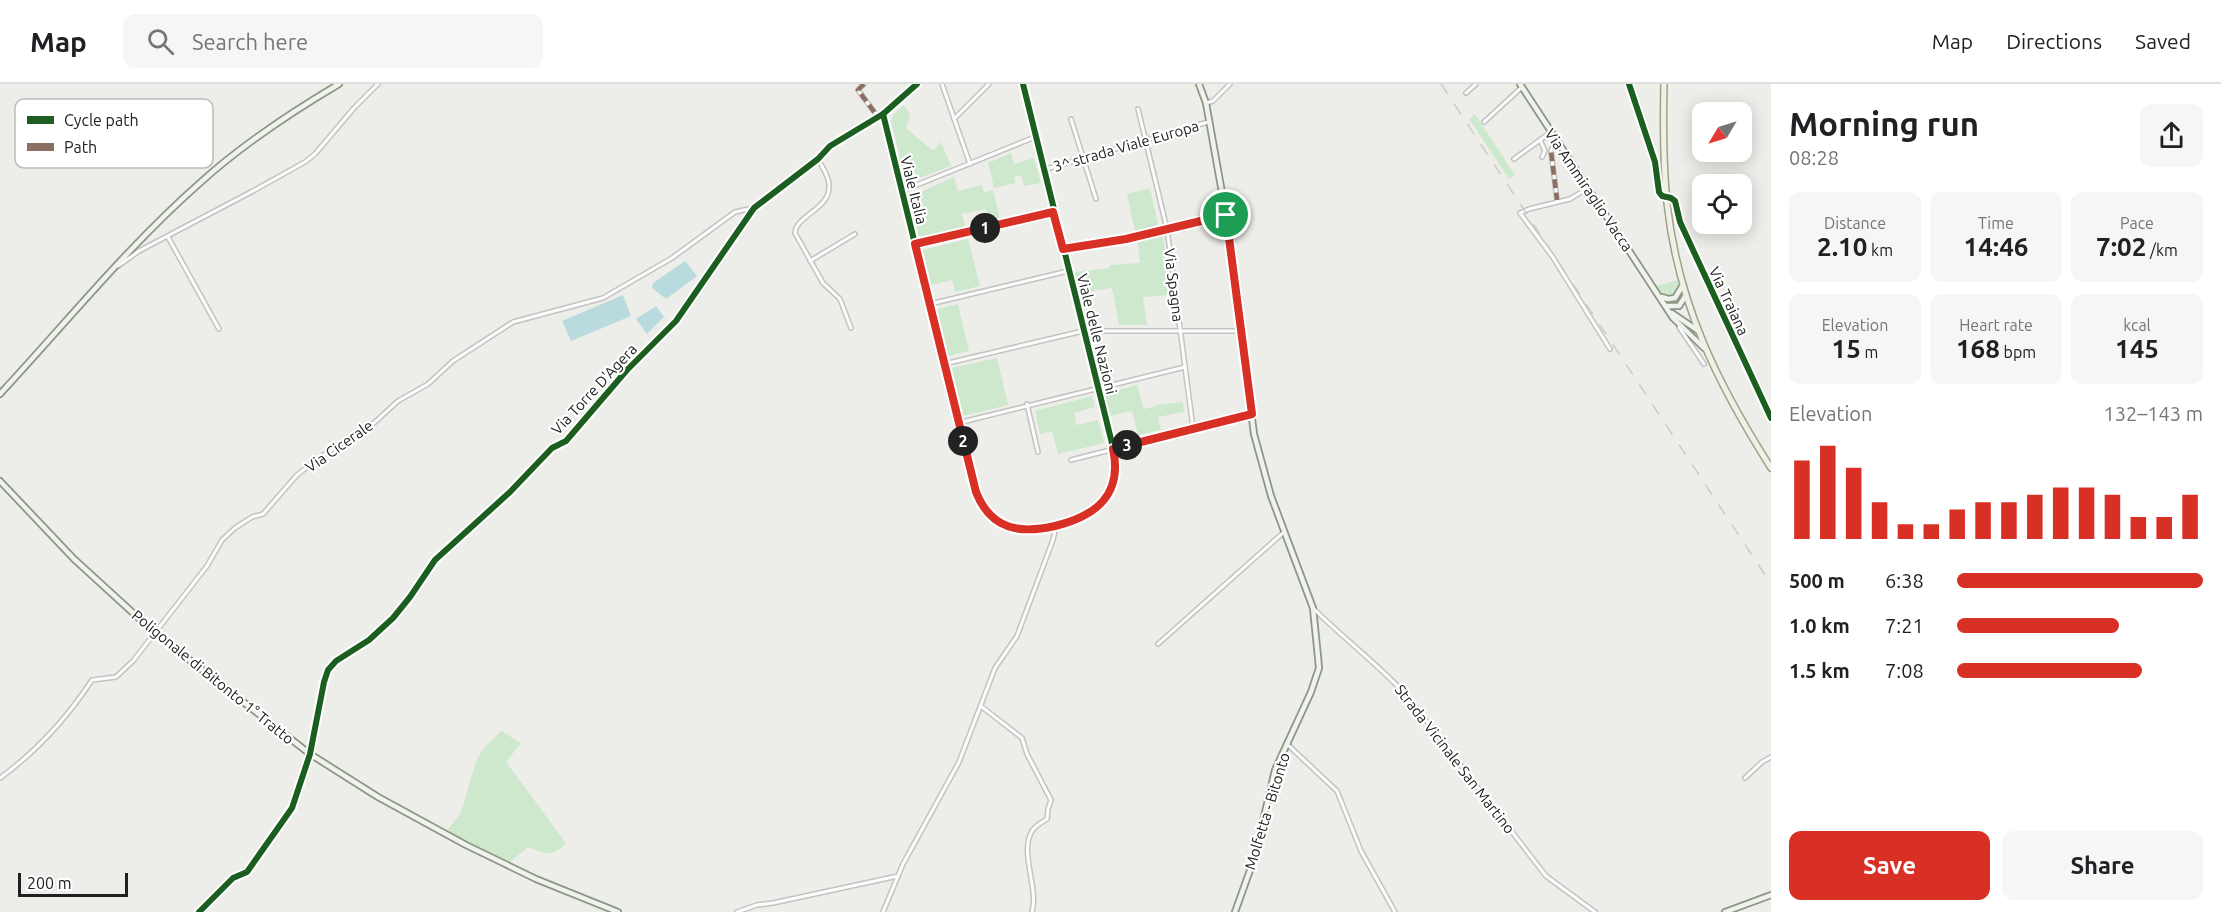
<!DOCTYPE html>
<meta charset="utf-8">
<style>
body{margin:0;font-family:Ubuntu,sans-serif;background:#f6f6f6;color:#202124;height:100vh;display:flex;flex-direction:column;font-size:22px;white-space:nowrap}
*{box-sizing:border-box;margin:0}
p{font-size:20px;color:#757577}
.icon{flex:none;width:33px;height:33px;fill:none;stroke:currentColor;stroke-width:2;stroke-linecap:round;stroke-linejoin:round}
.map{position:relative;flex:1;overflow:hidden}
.sheet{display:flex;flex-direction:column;background:#fff;width:450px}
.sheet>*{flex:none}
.needle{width:39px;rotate:232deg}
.buttons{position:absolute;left:1692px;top:18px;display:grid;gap:12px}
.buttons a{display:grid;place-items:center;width:60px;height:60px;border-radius:12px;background:#fff;box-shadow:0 3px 15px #0003;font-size:30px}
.scale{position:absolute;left:18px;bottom:15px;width:110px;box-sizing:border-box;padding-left:6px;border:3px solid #202020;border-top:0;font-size:16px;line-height:21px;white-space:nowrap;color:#202020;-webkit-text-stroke:4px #fff;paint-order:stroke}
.pin{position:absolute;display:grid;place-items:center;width:51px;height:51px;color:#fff;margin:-26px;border:3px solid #fff;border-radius:50%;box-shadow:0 2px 6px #0007}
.km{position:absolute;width:30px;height:30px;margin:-15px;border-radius:50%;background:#222;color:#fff;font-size:16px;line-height:30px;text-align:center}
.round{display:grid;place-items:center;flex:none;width:63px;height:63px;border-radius:12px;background:#f6f6f6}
.summary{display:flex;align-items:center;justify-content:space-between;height:102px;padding:0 18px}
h1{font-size:33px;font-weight:700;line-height:45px}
.stats{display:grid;grid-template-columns:repeat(3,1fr);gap:9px;height:102px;padding:6px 18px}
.stats div{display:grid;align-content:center;border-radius:12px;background:#f6f6f6;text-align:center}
.stats b{font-size:26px;font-weight:700}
.stats small{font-size:16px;font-weight:400}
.stats p{font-size:16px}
.chart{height:168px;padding:12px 18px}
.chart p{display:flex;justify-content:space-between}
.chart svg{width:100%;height:108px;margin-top:6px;stroke:#d93025;stroke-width:6}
.cta{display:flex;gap:12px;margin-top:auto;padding:12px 18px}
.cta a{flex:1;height:69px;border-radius:12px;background:#d93025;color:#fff;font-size:24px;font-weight:700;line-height:69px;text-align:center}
.cta a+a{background:#f6f6f6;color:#202124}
ul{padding:0 18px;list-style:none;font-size:20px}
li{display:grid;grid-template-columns:96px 72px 1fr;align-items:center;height:45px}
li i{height:15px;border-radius:8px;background:#d93025}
header{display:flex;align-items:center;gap:36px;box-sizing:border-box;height:84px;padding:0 30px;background:#fff;border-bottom:2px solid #e0e0e0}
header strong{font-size:28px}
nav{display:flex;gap:33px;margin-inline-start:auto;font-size:21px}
.search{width:420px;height:54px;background:#f6f6f6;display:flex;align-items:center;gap:15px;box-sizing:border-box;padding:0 21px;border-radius:12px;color:#757577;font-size:22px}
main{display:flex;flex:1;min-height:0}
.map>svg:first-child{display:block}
.grass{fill:#cee8cd}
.pitch{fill:#badbde}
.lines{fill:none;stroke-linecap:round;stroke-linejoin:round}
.street-casing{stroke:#c3c4c2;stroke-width:6}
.secondary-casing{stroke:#8c9684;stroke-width:8}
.primary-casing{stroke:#9da289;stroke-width:8}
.street{stroke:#fcfcfc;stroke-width:3}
.secondary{stroke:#f0f3ed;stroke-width:4.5}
.primary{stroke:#f0f0e7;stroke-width:5}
.rail{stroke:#cbcbcb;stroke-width:1.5;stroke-dasharray:12 12;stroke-linecap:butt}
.quiet{stroke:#8d6e63;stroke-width:4.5;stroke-dasharray:9 4.5;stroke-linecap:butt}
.cycleway-casing{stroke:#fff;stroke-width:10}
.cycleway{stroke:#1b5e20;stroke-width:6}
.route-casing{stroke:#fff;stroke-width:12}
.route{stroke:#d93025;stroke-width:8}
.labels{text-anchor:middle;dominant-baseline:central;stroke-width:4.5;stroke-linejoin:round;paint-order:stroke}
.street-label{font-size:15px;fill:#202020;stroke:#fff}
.key{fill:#fff;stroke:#bcbcbc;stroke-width:1.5}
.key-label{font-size:16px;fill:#202020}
</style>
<header>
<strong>Map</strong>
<div class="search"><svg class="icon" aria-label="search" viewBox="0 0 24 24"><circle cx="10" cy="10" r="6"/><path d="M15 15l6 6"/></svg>Search here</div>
<nav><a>Map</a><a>Directions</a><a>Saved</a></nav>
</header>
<main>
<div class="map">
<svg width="1771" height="828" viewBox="0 0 1771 828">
<rect width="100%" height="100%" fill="#edeeea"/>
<!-- grass -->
<g class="grass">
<polygon points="904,21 910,31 906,44 933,67 941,58 951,82 906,99 891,37 893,31"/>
<polygon points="1475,30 1515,91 1509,95 1469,35"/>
<polygon points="1011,69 1014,80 1034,74 1041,99 1024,102 1021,91 1014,93 1016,99 994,104 988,79"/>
<polygon points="954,93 958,107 982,101 984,109 993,106 1000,134 990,136 986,125 962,130 965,143 919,153 909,113"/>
<polygon points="1150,104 1158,141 1135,147 1127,110"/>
<polygon points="1163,152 1170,211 1143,213 1147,241 1119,241 1112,204 1080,209 1074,188 1109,184 1110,181 1140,179 1138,158"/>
<polygon points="968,155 980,202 955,208 952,196 931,201 923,166"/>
<polygon points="1678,196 1680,206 1674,212 1665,213 1656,202"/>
<polygon points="958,220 969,267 948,272 937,225"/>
<polygon points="997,274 1008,321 963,332 951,284"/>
<polygon points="1137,301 1144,325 1157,322 1157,321 1183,318 1184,328 1158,333 1161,346 1138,351 1132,327 1110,332 1104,310"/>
<polygon points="1092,312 1095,323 1074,329 1076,341 1098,336 1104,359 1058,370 1052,347 1040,350 1035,327"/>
<path d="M501,647L521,659L506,678L566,759C551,774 547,770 528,763L509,779L451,749L448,745L459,732L463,722L476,677L483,665Z"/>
</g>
<!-- pitch -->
<g class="pitch">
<polygon points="685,177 697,192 666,215 652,204 653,199"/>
<polygon points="623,211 631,232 571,257 562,237"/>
<polygon points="656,222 664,233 647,250 636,235"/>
</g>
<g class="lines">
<!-- street casing -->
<g class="street-casing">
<g id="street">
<polyline points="864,0 858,6 878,33"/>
<polyline points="942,0 970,80"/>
<polyline points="1629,0 1655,78 1659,108 1662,112 1671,114 1675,117 1680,138 1771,334"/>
<polyline points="1466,9 1476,0"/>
<polyline points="1206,19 1213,17 1230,0"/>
<polyline points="1138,25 1167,145 1193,344"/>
<path d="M883,30L976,408C991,448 1023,449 1059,441C1084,435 1106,424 1113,397C1119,378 1111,357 1107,339L1023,0"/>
<polyline points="954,35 989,0"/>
<polyline points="1071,35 1096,115"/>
<polyline points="1484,38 1522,3"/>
<polyline points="1540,56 1545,67 1542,73"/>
<polyline points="1556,56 1551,67 1557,116"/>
<path d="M818,75C822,83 829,92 829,101C831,125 796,131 795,149L823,199L840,215L851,244"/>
<polyline points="1514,75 1551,48"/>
<polyline points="1043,86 1208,38"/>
<polyline points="1588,104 1570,115 1529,125 1520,129 1552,172 1610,265"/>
<polyline points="902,107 1035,53"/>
<polyline points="168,153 219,245"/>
<polyline points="915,160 1053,128"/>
<polyline points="1063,165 1126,155 1225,131"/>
<polyline points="810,177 855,150"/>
<polyline points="118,182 139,167 253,107 305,78 315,70 354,24 378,0"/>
<polyline points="930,220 1068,187"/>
<polyline points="1679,243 1704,280"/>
<polyline points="944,280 1083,247 1242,247"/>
<polyline points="1027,320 1038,368"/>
<polyline points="958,339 1185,283"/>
<polyline points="1071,376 1252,330"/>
<path d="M1313,524C1344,555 1379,581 1408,613L1546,792L1595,828"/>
<polyline points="1158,560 1284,448"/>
<path d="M982,623L1022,654L1027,670L1051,716L1048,725L1047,735C1042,738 1035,742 1032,747C1019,768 1039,804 1032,828"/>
<polyline points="1288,661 1337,707 1361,767 1395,828"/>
<path d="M0,694C37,667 67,634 92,596L116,593L133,577L207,482L222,456L235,444L252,433L263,430L297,391L319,374L374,339L398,317L428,300L453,277L513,238L603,214L672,174L735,128L753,124"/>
<polyline points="1745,694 1762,678 1771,673"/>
<polyline points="199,828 233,794 247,788 292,724 310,670 324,598 328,586 336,577 369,556 393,534 410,513 435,476 510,408 552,364 566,357 627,286 676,237 754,124 818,75 830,62 883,30 917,0"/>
<polyline points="737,828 757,821 773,819 898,792"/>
<polyline points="883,828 903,780 959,678 995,584 1017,552 1053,456 1056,442"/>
</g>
</g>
<!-- secondary casing -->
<g class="secondary-casing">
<g id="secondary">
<polyline points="1199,0 1206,19 1226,131 1254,350 1271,412 1313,524 1318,573 1319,584 1311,608 1275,686 1254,775 1235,828"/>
<polyline points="1520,0 1673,234 1704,264"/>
<polyline points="1662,213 1668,215 1675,214 1683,201"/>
<polyline points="1666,222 1679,222 1686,211"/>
<polyline points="1672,229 1697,246"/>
<path d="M0,310C66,239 128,162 201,98C243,60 290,29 339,0"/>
<polyline points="0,397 74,475 155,549 310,670 378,713 466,761 536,795 618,828"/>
<polyline points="1725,828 1771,811"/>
</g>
</g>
<!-- primary casing -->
<g class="primary-casing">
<path id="primary" d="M1664,0C1663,40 1663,79 1667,119C1678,220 1717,299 1771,384"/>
</g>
<!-- street -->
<use href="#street" class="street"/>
<!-- secondary -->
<use href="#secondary" class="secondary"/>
<!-- primary -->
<use href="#primary" class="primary"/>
<!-- rail -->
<polyline class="rail" points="1441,0 1771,500"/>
<!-- quiet -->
<g class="quiet">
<polyline points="864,0 858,6 878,33"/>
<polyline points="1556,56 1551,67 1557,116"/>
</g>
<!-- cycleway casing -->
<g class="cycleway-casing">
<g id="cycleway">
<polyline points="1629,0 1655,78 1659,108 1662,112 1671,114 1675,117 1680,138 1771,334"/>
<path d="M883,30L976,408C991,448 1023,449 1059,441C1084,435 1106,424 1113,397C1119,378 1111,357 1107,339L1023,0"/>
<polyline points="199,828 233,794 247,788 292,724 310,670 324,598 328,586 336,577 369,556 393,534 410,513 435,476 510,408 552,364 566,357 627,286 676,237 754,124 818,75 830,62 883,30 917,0"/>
</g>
</g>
<!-- cycleway -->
<use href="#cycleway" class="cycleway"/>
</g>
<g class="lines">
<!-- route casing -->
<g class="route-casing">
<path id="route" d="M1053,128L1063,165L1126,155L1226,131L1252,330L1113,365C1123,411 1096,432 1055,442C1020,450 991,446 976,408L915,160Z"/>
</g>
<!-- route -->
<use href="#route" class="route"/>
</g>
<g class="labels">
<!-- street labels -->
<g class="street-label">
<text transform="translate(1126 62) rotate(-16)">3^ strada Viale Europa</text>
<text transform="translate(914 106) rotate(76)">Viale Italia</text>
<text transform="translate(1589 106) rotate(56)">Via Ammiraglio Vacca</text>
<text transform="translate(1174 201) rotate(83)">Via Spagna</text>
<text transform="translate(1729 217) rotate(65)">Via Traiana</text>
<text transform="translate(1097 250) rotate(76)">Viale delle Nazioni</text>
<text transform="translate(594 305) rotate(-47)">Via Torre D'Agera</text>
<text transform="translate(339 362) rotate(-35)">Via Cicerale</text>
<text transform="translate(213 593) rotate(39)">Poligonale di Bitonto 1° Tratto</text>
<text transform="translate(1455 675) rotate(52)">Strada Vicinale San Martino</text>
<text transform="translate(1267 727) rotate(-73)">Molfetta - Bitonto</text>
</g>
</g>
<!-- legend -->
<rect x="15" y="15" width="198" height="69" rx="9" class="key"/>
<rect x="27" y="32" width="27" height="8" fill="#1b5e20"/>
<rect x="27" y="59" width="27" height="8" fill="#8d6e63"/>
<g class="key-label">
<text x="64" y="42">Cycle path</text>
<text x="64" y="69">Path</text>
</g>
</svg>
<div class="buttons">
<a><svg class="needle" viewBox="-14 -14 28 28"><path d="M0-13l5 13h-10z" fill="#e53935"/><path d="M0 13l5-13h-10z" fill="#757577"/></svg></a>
<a><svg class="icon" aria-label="locate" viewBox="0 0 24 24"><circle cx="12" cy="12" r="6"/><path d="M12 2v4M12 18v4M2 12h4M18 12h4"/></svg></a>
</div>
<div class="scale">200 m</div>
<div class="pin" style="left:1226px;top:131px;background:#1e9e55"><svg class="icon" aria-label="arrive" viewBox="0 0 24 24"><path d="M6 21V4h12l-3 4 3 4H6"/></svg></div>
<b class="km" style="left:985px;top:144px">1</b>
<b class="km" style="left:963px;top:357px">2</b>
<b class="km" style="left:1127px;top:361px">3</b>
</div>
<section class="sheet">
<div class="summary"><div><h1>Morning run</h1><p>08:28</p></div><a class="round"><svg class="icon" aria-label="share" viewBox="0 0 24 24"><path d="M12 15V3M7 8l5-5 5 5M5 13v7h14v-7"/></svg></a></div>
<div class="stats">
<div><p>Distance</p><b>2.10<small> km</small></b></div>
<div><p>Time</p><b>14:46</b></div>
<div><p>Pace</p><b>7:02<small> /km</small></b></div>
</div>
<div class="stats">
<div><p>Elevation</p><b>15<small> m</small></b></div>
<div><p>Heart rate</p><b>168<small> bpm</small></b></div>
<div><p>kcal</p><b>145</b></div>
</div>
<div class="chart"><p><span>Elevation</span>132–143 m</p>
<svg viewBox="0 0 160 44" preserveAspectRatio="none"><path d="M5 44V12M15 44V6M25 44V15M35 44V29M45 44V38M55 44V38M65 44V32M75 44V29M85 44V29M95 44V26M105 44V23M115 44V23M125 44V26M135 44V35M145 44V35M155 44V26"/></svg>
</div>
<ul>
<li><b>500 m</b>6:38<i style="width:100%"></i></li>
<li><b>1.0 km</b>7:21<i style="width:66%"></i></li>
<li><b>1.5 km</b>7:08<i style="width:75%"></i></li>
</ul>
<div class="cta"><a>Save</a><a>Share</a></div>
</section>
</main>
